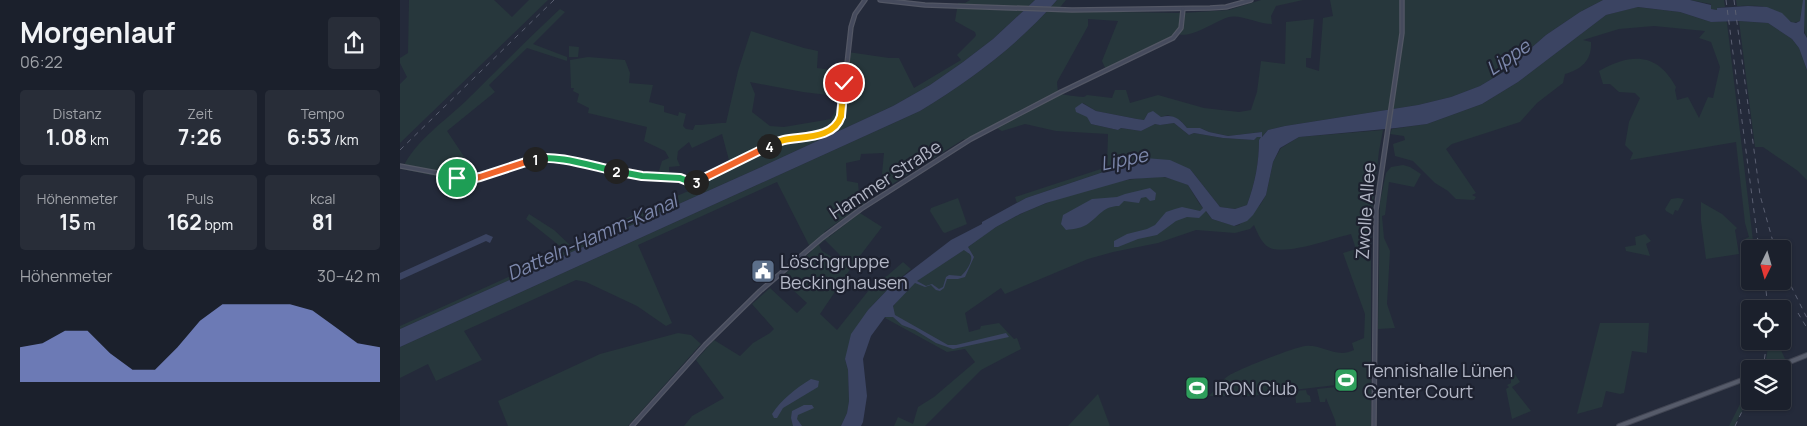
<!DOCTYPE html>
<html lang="de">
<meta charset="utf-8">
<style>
body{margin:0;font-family:Manrope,sans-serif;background:#282d38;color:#f1f3f6;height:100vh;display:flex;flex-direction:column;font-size:19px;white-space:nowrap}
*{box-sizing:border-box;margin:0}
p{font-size:16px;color:#a0a3a9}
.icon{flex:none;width:28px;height:28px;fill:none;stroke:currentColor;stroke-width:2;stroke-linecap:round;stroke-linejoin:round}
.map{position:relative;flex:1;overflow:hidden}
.sheet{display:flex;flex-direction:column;background:#1b202c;width:400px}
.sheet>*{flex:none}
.needle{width:32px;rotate:185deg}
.tools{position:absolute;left:1341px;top:240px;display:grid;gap:10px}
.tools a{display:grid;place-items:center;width:50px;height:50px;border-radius:5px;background:#1b202c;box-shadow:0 1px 4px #0004,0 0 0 1px #393e48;font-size:25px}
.pin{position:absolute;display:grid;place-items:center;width:42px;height:42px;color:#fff;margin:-21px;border:2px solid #fff;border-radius:50%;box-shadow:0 1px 5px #0007}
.km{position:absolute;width:25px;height:25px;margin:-12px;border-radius:50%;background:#222;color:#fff;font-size:14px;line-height:25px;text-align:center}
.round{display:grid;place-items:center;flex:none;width:52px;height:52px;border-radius:5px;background:#282d38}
.head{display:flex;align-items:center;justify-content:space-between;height:85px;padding:0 20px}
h1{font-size:28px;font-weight:700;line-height:38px}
.metrics{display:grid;grid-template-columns:repeat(3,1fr);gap:8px;height:85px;padding:5px 20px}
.metrics div{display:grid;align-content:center;border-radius:5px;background:#282d38;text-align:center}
.metrics b{font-size:21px;font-weight:700}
.metrics small{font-size:14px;font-weight:400}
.metrics p{font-size:14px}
.chart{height:140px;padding:10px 20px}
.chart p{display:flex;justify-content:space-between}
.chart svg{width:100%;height:90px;margin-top:5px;fill:#8fa1f0;opacity:.7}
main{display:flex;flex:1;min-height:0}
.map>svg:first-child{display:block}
.green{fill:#27373c;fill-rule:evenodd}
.water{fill:#3b4462;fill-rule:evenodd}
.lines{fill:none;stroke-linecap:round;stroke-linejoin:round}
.secondary-casing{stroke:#535765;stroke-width:5.5}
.primary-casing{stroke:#414553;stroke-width:6}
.secondary{stroke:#464b5d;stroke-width:3}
.primary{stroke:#565b6a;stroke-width:4}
.rail{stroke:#5a5f71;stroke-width:1;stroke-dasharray:5 5;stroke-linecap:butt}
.split-1-casing{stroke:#fff;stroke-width:10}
.split-2-casing{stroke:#fff;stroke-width:10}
.split-3-casing{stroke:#fff;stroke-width:10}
.split-4-casing{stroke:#fff;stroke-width:10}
.split-5-casing{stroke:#fff;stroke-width:10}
.split-6-casing{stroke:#fff;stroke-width:10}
.split-1{stroke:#f0652b;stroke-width:6}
.split-2{stroke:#22a559;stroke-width:6}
.split-3{stroke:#22a559;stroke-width:6}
.split-4{stroke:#f0652b;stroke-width:6}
.split-5{stroke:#f5b400;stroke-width:6}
.split-6{stroke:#f5b400;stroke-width:6}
.labels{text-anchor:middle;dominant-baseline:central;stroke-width:4.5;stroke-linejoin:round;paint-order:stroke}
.street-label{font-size:18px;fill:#b3b7c6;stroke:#1d212f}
.poi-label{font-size:18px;fill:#b3b7c6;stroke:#1d212f;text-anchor:start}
.water-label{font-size:19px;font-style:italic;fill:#7d88ac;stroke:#1d212f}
</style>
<main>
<section class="sheet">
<div class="head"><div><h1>Morgenlauf</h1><p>06:22</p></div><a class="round"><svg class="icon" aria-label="share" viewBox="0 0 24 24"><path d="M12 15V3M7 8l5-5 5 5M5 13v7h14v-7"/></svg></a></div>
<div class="metrics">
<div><p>Distanz</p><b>1.08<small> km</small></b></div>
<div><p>Zeit</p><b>7:26</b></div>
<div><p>Tempo</p><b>6:53<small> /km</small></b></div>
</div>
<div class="metrics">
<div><p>Höhenmeter</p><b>15<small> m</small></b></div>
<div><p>Puls</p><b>162<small> bpm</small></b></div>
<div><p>kcal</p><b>81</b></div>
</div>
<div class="chart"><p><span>Höhenmeter</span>30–42 m</p>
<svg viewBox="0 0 160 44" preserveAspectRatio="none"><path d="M0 44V27L10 25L20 19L30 19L40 30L50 38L60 38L70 27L80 14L90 6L100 6L110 6L120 6L130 9L140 17L150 25L160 27V44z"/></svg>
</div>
</section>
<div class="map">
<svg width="1407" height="426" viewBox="0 0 1407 426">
<rect width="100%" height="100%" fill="#242a3a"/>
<!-- green -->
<g class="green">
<polygon points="9,0 94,0 112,17 129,0 148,0 0,143 0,84 7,77 0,63 0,58 8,53"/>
<path d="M570,0H635L593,39L563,62L530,85L493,106L359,168L0,329V326L166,251L126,219L129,214L154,230L172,247L241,211L291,190L289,183L330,164L322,134L292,148L289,142L278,151L277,159L280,166L269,167V175L258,174L262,161L269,158L265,151L244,141L247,127L188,113L189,108L177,102L179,94L173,91L174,88H171L170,60L188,57L225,60L230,73L229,83L253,85L249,102L264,106V112L278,116L279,112L286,114L283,126L286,129L293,130L295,125C307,125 315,123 326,123L338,71L351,31L404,48L418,51L417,68L446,72L448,52L489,58H499L514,88L561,60L557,55L575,37L576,35L575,32L555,21L558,3H565ZM350,82L403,92L444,97L442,110L437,108L431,119L384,127L370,126L352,112L355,94Z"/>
<path d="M657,0H666L657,11L783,13L829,10L861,0H903L876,6L871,16L872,24C859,24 840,14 829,17C815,21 791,39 778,34L776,36L706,70L702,61L718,21L688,19V26L657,82L658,93C667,96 675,96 684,97L687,95L712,98L715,90H726L730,103L758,95L804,108L839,112L851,110L857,92L861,61L885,64L886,22L914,19L911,58H906V67L919,71L923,18L933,16L930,0H1203L1180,12L1146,35L1105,71L1080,86L1051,97L1018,105L885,126L868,130L859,140C859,163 855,183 847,205L835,209L820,207L790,169L745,158L626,198L617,203L615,197L707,167L708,134L656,131L625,124L602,131L593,126L565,141L564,139L491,185L482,174L484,153L461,154L460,160L446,163L447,181L458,183L459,193L469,200L424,232L429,237L460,213L482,227L453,265L420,314L437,330L477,280L487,276L503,262L511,269L491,286L468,310L445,359L448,370L449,401L447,413L441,426H284L292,416L324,398L296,360L314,340L340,356L353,343L370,333L374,329L352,304L370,288L397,313L407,303L380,278L412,251L377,182L238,245L272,323L266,326L237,306L186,282L176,280L64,331L82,360L36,381L28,364L0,378V347L520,111C571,80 618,45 657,0ZM683,103L696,111L737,119L744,120L748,113L761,117L768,115L781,121L787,128H800L809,132L828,136L861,132V137H857L854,140L823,138L794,133L789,135L774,123L760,125L755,124L741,131L721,128L718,130L691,124ZM425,240L442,257L439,261L422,251L419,245Z"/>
<polygon points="1290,0 1324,0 1325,7 1317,8 1317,10 1311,9 1311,4"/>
<path d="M1336,0H1407V38C1402,30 1406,22 1401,13L1400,21L1393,23C1370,6 1366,5 1337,6Z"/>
<path d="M1237,7L1280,12L1311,22L1326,21L1327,23L1354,249H1350V268L1346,255L1348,247L1345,239L1349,237L1345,223L1336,142L1230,160L1233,153L1225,145L1229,122L1240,98L1235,93L1219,92L1210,84H1203L1199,71C1231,53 1257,52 1276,87L1275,90L1277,100L1288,97L1299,118L1308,97L1313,98L1320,67L1311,42L1299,38L1305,31L1254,26L1219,29L1183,40L1191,42C1192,60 1182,69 1165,74L1163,83L1137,103L1120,122L1052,144L1046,149L1076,193L1072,195L1076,197L1074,200L1056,199L1048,191L1035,183L1013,161L995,156L993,144L1005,140L1004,136L990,134L992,129L1027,124L1082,104L1118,82L1206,15Z"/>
<path d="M160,9L165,12L133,44L167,57V61L127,48L89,85L95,92L47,131L77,176V180L63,182L2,169C16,140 44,122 67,100C98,69 128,39 160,9Z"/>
<polygon points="1339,21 1368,23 1392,39 1399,48 1407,70 1407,180 1398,171 1363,147 1355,147"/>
<polygon points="169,46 179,47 178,57 169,57"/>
<path d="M983,130L979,151L971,221V426H936L935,420L926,398L925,402H920L917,389L936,387V385L868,393L853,396H809C815,390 822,380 828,376C839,369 892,348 905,346C922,344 936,359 954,350L952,343L964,338L965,314L943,253L956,249L951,234C930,239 894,253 873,249C863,247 858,234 854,225L850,229L835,233L796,230L758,243L713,252L688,259L605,294L601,288L565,313L569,332L580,329L581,326L599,323L614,339L617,338L621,349L581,370L525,426H494L498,417L513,424L518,407L534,397L575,362L565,349L547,352L485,318C494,304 507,288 520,278C533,269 546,262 559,253C572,245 583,235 596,227C635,203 718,175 763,177C771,178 781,182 788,185L799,203L812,219L835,226L839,225L860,205L866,195L873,162L881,148L899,137Z"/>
<polygon points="1003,165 1010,167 1021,174 1014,187 989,182 985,215 982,216 984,238 990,251 987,304 995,328 978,329 980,202 986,173 991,167"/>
<polygon points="558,198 567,224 545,233 543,232 530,211 531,208"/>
<polygon points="1278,198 1284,199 1278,211 1275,210 1273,215 1266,211 1265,209 1271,199"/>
<polygon points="1301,202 1322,214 1337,228 1335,230 1339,254 1306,259 1301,221"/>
<polygon points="1245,234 1251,241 1246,244 1250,256 1226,251 1225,247 1236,245 1235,237"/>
<polygon points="1200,323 1249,323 1247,353 1232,351 1224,393 1220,394 1206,391 1202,407 1177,414"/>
<polygon points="278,333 291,335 301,344 228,426 108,426 98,401 200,354"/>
<polygon points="1369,341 1377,341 1385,359 1374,363 1373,360 1370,360 1369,362 1370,365 1365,366"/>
<polygon points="1114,373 1120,382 1112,387 1131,411 1112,419 1106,389 1109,387 1107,385 1111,383 1111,376"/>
<path d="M1350,384C1350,398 1341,414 1334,426H1329Z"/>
<polygon points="906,390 907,394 910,396 911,402 896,403 895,391"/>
<polygon points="698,394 710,426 668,426"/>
</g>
<!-- water -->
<g class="water">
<path d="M635,0H657C618,45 571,80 520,111L0,347V329L359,168L493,106L530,85L563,62L593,39Z"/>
<path d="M1203,0H1290L1311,5V9L1317,10V8L1348,6L1367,7L1382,13L1391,22L1396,23L1400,21L1403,0H1405L1404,33L1407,38V70L1399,48L1392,39L1368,23L1339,21L1311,22L1280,12L1238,7L1206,15L1118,82L1082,104L1027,124L996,128L899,137L880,148L873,162L866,195L853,215L847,221L834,226L812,219L806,211L799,218L787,217L776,221L757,235L738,239L718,247H714V241L727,234L747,229L755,225L766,212L775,209L782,207L800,211L803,208L788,185L765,177L730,179L646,203L620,214L596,227L568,247L574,257L565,277L558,279H547L544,288L540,291L536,290L531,285L525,287L515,283L493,306L495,315L548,345H556L606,333L609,337L553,349L536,343L515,330L502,325L493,317H485L471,336L463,359L467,396L463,422L461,426H441L447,413L449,401L448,370L445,359L451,334L468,310L491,286L551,240L582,224V222L626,198L745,158L770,160L790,169L820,207L835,209L847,205C855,183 859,163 859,140L861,137H857L854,140L823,138L794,133L789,135L774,123L760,125L755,124L741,131L721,128L718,130L691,124L687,117L676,112L675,108L682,103L696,111L737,119L744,120L748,113L753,111L761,117C773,114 779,118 787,128H800L809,132L828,136L862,132V137L868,130L885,126L1018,105L1051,97L1080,86L1105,71L1146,35L1180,12ZM564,250C566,252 570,253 571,256C573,262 565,273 561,276L549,275L546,277L543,287L539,289L532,284L526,286L517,281Z"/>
<path d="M750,188L756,193L755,200L750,201L746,197L741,198L739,203L724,201L719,206C704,206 700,215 689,223C683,228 674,229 666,230L661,224L663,215L692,199L717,197L725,194Z"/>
<polygon points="86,234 93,237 90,243 86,241 0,280 0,273"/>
<path d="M411,379L419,381L418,387L383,408L377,418H374L372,414C382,399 395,389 411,379Z"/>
<polygon points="404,405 412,405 414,408 398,415 397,419 402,426 393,426 391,418 392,411"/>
</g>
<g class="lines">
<!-- secondary casing -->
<g class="secondary-casing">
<g id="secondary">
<polyline points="480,0 525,5 672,10 810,8 826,7 851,0"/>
<polyline points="0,166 70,179 144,157 242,176 277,177 290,182 299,181 380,141 412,136 437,126 441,118 451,27 455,14 465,0"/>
<polyline points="232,426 305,345 360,291 422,238 461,209 571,139 661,92 773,38 781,28 783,9"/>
<polyline points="974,426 976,210 1002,33 1002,0"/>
</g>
</g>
<!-- primary casing -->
<g class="primary-casing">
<g id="primary">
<polyline points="1372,369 1407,355"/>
<polyline points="1219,426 1350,377"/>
</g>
</g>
<!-- secondary -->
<use href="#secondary" class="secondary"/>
<!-- primary -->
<use href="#primary" class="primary"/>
<!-- rail -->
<g class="rail">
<polyline points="1326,0 1359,249"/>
<polyline points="1334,0 1360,195 1375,249"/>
<polyline points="0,150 154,0"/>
<polyline points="1382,268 1407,318"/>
<polyline points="1365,281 1368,309"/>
<polyline points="1398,313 1407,328"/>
<polyline points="1363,369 1367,341"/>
<polyline points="1335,426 1350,395"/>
</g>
</g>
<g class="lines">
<!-- split-1 casing -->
<g class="split-1-casing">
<polyline id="split-1" points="57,178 70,179 80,177 135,159"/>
</g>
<!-- split-2 casing -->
<g class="split-2-casing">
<path id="split-2" d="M135,159C155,154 195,167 216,171"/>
</g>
<!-- split-3 casing -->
<g class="split-3-casing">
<polyline id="split-3" points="216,171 242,176 280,178 290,182 296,182"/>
</g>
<!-- split-4 casing -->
<g class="split-4-casing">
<polyline id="split-4" points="296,182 369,146"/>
</g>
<!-- split-5 casing -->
<g class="split-5-casing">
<path id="split-5" d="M369,146C374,143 379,141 384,140C403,136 434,139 441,116"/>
</g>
<!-- split-6 casing -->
<g class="split-6-casing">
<polyline id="split-6" points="441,116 444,83"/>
</g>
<!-- split-1 -->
<use href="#split-1" class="split-1"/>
<!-- split-2 -->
<use href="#split-2" class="split-2"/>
<!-- split-3 -->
<use href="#split-3" class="split-3"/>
<!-- split-4 -->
<use href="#split-4" class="split-4"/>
<!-- split-5 -->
<use href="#split-5" class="split-5"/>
<!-- split-6 -->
<use href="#split-6" class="split-6"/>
</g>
<!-- icons -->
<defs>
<g id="civic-square" transform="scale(1.25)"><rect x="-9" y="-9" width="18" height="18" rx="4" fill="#5c6f8a" stroke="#1d212f"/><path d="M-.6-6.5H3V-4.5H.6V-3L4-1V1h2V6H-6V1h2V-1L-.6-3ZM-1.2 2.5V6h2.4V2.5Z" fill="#fff"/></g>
<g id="stadium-square" transform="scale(1.25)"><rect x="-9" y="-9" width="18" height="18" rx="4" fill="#2e9e5b" stroke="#1d212f"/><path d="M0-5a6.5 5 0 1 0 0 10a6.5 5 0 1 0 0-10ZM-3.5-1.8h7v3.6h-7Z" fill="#fff"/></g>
</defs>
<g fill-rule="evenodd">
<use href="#civic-square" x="363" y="271"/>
<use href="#stadium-square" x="946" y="380"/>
<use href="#stadium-square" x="797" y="388"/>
</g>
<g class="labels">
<!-- street labels -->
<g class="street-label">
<text transform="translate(485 179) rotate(-33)">Hammer Straße</text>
<text transform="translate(965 211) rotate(-86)">Zwolle Allee</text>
</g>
<!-- poi labels -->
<g class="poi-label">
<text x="380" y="261">Löschgruppe<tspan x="380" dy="21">Beckinghausen</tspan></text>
<text x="964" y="370">Tennishalle Lünen<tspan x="964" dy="21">Center Court</tspan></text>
<text x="814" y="388">IRON Club</text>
</g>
<!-- water labels -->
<g class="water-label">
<text transform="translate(1108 57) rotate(-34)">Lippe</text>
<text transform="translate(724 159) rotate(-12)">Lippe</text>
<text transform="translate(192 237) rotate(-24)">Datteln-Hamm-Kanal</text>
</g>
</g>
</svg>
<div class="tools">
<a><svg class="needle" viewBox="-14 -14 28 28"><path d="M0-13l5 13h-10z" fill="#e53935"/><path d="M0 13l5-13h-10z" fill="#a0a3a9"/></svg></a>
<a><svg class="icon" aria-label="locate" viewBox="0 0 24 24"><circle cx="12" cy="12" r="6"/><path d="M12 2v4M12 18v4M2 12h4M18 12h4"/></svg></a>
<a><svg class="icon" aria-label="layers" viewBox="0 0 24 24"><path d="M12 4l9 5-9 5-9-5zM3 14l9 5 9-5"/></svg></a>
</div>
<div class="pin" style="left:57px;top:178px;background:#1e9e55"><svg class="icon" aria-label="arrive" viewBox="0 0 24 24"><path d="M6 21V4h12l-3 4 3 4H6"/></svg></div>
<div class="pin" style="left:444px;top:83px;background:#d93025"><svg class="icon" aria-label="check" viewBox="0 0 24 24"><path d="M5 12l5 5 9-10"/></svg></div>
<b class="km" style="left:135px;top:159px">1</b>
<b class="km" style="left:216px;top:171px">2</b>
<b class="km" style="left:296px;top:182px">3</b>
<b class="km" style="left:369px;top:146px">4</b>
</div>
</main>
